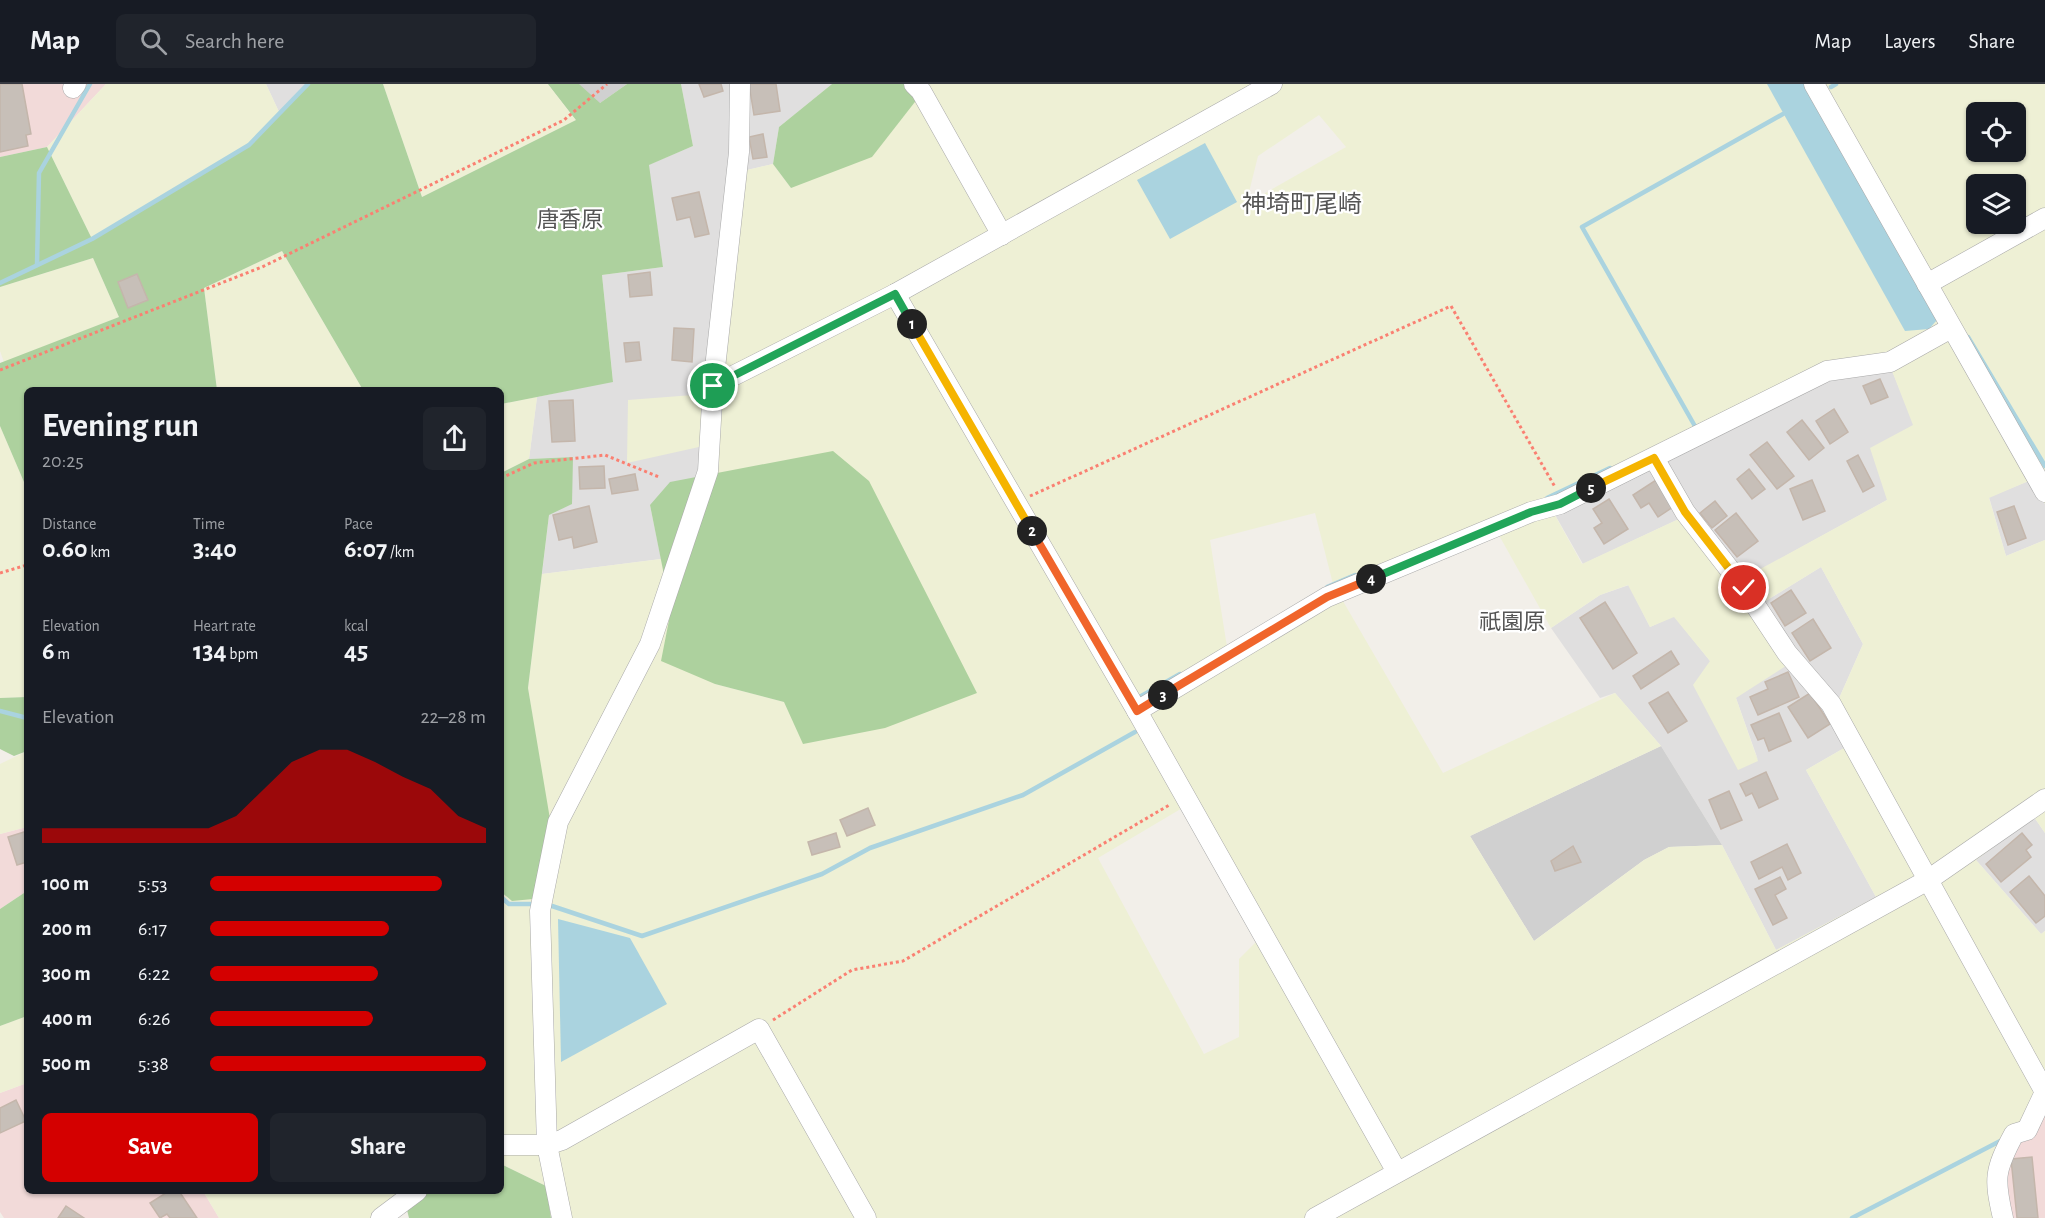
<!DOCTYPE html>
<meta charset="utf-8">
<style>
body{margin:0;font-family:"Alegreya Sans","Noto Sans JP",sans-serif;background:#20242c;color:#f1f3f6;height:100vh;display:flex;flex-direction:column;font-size:22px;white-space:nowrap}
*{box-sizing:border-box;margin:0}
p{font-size:20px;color:#9ea1a6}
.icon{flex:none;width:33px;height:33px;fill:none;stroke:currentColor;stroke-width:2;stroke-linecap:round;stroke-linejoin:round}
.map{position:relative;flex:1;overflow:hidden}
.details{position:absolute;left:24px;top:303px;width:480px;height:807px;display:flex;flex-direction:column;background:#171b24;border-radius:9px;box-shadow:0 2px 4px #0004}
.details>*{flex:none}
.fabs{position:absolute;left:1966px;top:18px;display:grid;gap:12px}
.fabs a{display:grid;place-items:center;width:60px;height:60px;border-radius:9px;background:#171b24;box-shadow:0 2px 4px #0004;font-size:30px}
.pin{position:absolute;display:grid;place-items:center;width:51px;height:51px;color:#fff;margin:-26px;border:3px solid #fff;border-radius:50%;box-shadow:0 2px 6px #0007}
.km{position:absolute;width:30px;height:30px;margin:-15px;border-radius:50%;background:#222;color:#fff;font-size:16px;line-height:30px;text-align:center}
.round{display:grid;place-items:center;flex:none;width:63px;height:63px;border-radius:9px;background:#20242c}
.summary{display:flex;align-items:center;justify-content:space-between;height:102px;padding:0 18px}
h1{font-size:33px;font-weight:700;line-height:45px}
.figures{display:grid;grid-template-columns:repeat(3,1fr);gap:9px;height:102px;padding:6px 18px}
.figures div{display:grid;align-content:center}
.figures b{font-size:26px;font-weight:700}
.figures small{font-size:16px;font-weight:400}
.figures p{font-size:16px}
.chart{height:168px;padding:12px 18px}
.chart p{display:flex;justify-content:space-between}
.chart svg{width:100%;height:108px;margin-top:6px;fill:#d40000;opacity:.7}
.primary-button{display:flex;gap:12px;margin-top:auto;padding:12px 18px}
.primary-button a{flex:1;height:69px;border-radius:9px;background:#d40000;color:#fff;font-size:24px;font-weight:700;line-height:69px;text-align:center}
.primary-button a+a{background:#20242c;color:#f1f3f6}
ul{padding:0 18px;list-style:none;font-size:20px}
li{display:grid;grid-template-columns:96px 72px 1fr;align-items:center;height:45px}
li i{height:15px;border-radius:8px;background:#d40000}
header{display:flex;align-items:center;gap:36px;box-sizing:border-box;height:84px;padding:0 30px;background:#171b24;border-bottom:2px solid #363941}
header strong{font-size:28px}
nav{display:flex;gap:33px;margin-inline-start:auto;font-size:21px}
.search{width:420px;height:54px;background:#20242c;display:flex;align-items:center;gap:15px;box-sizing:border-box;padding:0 21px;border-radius:9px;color:#9ea1a6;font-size:22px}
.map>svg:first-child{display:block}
.residential{fill:#e0dfdf}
.commercial{fill:#f2dad9}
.religious{fill:#d0d0d0}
.farmland{fill:#eef0d5;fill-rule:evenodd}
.forest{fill:#add19e}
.water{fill:#aad3df}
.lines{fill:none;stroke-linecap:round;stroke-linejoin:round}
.stream{stroke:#aad3df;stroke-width:4.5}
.building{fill:#c7bfb8;stroke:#c4b6ab;stroke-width:1.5}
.minor-casing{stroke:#a9a9a9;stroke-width:21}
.path{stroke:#fa8072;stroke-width:3;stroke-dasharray:3 3;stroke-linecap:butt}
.minor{stroke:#fff;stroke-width:20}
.split-1-casing{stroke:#fff;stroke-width:12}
.split-2-casing{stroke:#fff;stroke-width:12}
.split-3-casing{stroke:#fff;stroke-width:12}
.split-4-casing{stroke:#fff;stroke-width:12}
.split-5-casing{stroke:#fff;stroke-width:12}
.split-6-casing{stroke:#fff;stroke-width:12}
.split-1{stroke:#22a559;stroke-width:8}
.split-2{stroke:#f5b400;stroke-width:8}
.split-3{stroke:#f0652b;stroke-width:8}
.split-4{stroke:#f0652b;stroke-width:8}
.split-5{stroke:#22a559;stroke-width:8}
.split-6{stroke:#f5b400;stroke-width:8}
.labels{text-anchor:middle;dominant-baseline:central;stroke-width:4.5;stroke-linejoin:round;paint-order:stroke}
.neighbourhood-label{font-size:22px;fill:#555;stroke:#fff}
.quarter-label{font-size:24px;fill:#555;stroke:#fff}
</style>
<header>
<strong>Map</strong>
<div class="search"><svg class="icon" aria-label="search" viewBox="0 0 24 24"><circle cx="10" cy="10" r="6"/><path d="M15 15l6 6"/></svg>Search here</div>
<nav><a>Map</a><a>Layers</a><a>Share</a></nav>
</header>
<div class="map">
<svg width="2045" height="1134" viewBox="0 0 2045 1134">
<rect width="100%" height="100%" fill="#f2efe9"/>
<!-- residential -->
<g class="residential">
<polygon points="266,0 308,0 280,30"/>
<polygon points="681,0 832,0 779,43 773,80 743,87 715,389 650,421 661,475 542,490 549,431 573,373 529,375 537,313 613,297 602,191 663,183 648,81 693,62"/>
<polygon points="1887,274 1914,341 1887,416 1731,502 1681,434 1583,480 1546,415 1824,283"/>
<polygon points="2031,396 2045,420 2045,456 2006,472 1989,413"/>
<polygon points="1821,483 1863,560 1837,619 1858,656 1806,686 1876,813 1776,866 1722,761 1661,662 1615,609 1600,614 1551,544 1600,511 1629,501 1650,543 1674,532 1710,577 1758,676 1736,614 1751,526"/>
<polygon points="2034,733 2045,749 2045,847 2041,850 1976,776"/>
</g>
<!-- commercial -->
<g class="commercial">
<polygon points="0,0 106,0 47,63 0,73"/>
<polygon points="27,743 27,807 0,825 0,750"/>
<polygon points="2045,998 2045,1134 1997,1134 2014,1050 2037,1006"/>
<polygon points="27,999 27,1107 203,1107 219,1134 4,1134 0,1128 0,1009"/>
</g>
<!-- religious -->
<g class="religious">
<polygon points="548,0 627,0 576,36"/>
<polygon points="1661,662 1722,761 1669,763 1644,776 1534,857 1470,752"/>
</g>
<!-- farmland -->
<g class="farmland">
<polygon points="106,0 266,0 280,30 249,61 92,155 47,63"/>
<polygon points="383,0 548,0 576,36 422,113"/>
<path d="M905,0H2045V420L2031,396L1989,414L2006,472L2045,456V749L2034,733L1976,776L2041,850L2045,847V998L2037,1006L2014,1050L1997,1134H551L546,1102L501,1080V808L512,817L549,735L528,604L542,490L661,475L671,526L715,600L784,618L715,389L717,359L627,379L628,316L719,309L743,87L773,80L791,104ZM1977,28H2016V68H1977ZM1319,31L1346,63L1246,120L1258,72ZM1977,100H2016V140H1977ZM1887,274L1913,341L1870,364L1887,416L1731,501L1681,434L1582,480L1546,415L1824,283ZM1315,429L1333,500L1227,563L1210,456ZM1491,437L1551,544L1600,511L1628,501L1650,543L1674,533L1710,577L1693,601L1738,686L1758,677L1736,614L1789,580L1751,526L1821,483L1863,560L1837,619L1858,656L1806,686L1876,813L1776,866L1722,761L1669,763L1644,776L1534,857L1470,752L1661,662L1615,609L1443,689L1333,500ZM1184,723L1261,853L1239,875V953L1204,970L1098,774Z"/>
<polygon points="282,167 363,306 217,306 204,204"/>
<polygon points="93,174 119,233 4,278 0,267 0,203"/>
<polygon points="537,313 529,375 501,389 501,320"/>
<polygon points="0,342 27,405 27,613 0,614"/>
<polygon points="27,667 27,743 0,750 0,680"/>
<polygon points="27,932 27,999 0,1009 0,942"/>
<polygon points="203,1107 428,1107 395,1134 219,1134"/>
</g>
<!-- forest -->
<g class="forest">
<polygon points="308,0 383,0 422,113 576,36 548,0 579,0 600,19 627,0 681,0 693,62 649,81 663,183 602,191 613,298 501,320 501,306 363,306 282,167 204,204 217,306 27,306 27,405 0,342 0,279 119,233 93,174 0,203 0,73 47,63 92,155 249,61"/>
<polygon points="832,0 905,0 918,14 872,73 791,104 773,80 779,43"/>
<polygon points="833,367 869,397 977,609 885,644 803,660 784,618 715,600 661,577 671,526 650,421 670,398"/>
<polygon points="573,373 572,420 549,431 528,604 550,735 533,815 512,817 501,808 501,389 529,375"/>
<polygon points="27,613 27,667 14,672 0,665 0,614"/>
<polygon points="27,807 27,932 0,942 0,825"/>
<polygon points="501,1080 546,1102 551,1134 409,1134 407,1126 428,1107 501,1107"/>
</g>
<!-- water -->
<g class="water">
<polygon points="1767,0 1804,0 1937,236 1929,245 1905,247"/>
<polygon points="1205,59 1237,118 1170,155 1137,96"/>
<polygon points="558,835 630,854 667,920 561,978"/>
</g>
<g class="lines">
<!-- stream -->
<g class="stream">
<polyline points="1831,3 1836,0"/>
<polyline points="37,181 39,89 90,0"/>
<polyline points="0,199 92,155 249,61 308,0"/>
<polyline points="1968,253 2045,382"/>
<polyline points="1693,345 1696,344 1582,143 1783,30"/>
<polyline points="1547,414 1610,384"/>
<polyline points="1327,503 1355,491"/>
<polyline points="1136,615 1180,590"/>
<polyline points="0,627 27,634"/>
<polyline points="501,813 509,820 537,820"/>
<polyline points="546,820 642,852 822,790 870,764 1023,711 1135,648"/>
<polyline points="1852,1134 2004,1055"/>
</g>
</g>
<!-- building -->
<g class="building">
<polygon points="0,0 22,0 31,50 26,51 28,62 0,68"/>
<polygon points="699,0 721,0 723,7 704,13"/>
<polygon points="749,0 776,0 780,27 754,31"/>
<polygon points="763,50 767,73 753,75 749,53"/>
<polygon points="699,108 709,150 695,153 690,133 677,136 672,114"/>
<polygon points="650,188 652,211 630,213 628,191"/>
<polygon points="137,190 148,216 128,224 118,198"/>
<polygon points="674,244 694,245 692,278 672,276"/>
<polygon points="639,258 641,276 626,278 624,259"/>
<polygon points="1880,295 1888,313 1871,320 1863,302"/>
<polygon points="573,316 575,357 552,358 549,317"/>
<polygon points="1834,325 1848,348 1830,360 1816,337"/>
<polygon points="1802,336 1824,364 1809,376 1787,348"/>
<polygon points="1767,358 1794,392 1777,405 1750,371"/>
<polygon points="1858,371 1874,402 1863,408 1847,377"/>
<polygon points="604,382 605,404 580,405 579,383"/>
<polygon points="1749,385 1765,405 1752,415 1737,395"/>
<polygon points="635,390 638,406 612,410 609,395"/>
<polygon points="1656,396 1673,423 1658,433 1649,419 1641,424 1633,411"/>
<polygon points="1812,396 1825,427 1803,436 1790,405"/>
<polygon points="1609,415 1628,445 1604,460 1594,444 1602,439 1593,425"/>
<polygon points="1715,417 1727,432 1712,444 1700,429"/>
<polygon points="589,422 597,458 574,464 572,453 559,456 553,431"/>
<polygon points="2014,422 2026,454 2008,461 1997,428"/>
<polygon points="1736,429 1758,457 1737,473 1715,446"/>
<polygon points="1791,506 1806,529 1785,542 1771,519"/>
<polygon points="1605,518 1637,569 1613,585 1580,534"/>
<polygon points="1813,535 1831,564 1810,577 1792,549"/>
<polygon points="1671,567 1679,580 1641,605 1633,592"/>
<polygon points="1788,588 1799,613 1758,631 1750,613 1768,605 1765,598"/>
<polygon points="1668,608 1687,637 1668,649 1649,619"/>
<polygon points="1810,609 1830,640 1808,654 1788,623"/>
<polygon points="1779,629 1791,657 1769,667 1764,654 1758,656 1751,641"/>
<polygon points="1766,688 1778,715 1759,724 1752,709 1746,712 1740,700"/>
<polygon points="1729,707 1742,736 1721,745 1709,716"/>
<polygon points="868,724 875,741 847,752 840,736"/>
<polygon points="27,747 27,778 17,781 8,753"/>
<polygon points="836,749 840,763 812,771 808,758"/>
<polygon points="2022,749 2032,761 2026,766 2031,773 2001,798 1986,780"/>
<polygon points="1787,760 1801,789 1788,796 1782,783 1759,795 1751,778"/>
<polygon points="1573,762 1581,778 1555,787 1551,777"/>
<polygon points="2029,792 2045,812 2045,832 2036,839 2010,808"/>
<polygon points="1780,793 1786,805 1775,811 1787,834 1773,841 1755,805"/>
<polygon points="16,1016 26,1037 0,1049 0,1024"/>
<polygon points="2032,1073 2038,1134 2017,1134 2011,1075"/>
<polygon points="169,1107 179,1107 197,1134 170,1134 167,1130 160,1134 150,1119"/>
<polygon points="66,1122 84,1134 58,1134"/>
</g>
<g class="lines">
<!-- minor casing -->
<g class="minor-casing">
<g id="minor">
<polyline points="914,0 921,7 1002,151"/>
<polyline points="1814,0 2045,408"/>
<polyline points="73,4 76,0"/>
<polyline points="1927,200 2045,134"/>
<polyline points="895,210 1137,627 1397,1088"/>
<polyline points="713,302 895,210 1272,0"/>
<path d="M1654,374L1685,428L1744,504L1787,569L1831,620L2045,1008L2027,1046L2014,1050C1994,1087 1994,1095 2003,1134"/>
<polyline points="1137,627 1327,513 1531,428 1560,420 1827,287 1890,278 1951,244"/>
<polyline points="501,1061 547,1061 562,1056 759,945 866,1134"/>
<polyline points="381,1134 417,1107"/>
<polyline points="562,1134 547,1061 540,827 558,738 650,560 708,387 713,302 739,68 740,0"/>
<polyline points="1315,1134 1928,796 2045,715"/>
</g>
</g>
<!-- path -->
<g class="path">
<polyline points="0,286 262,183 564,36 607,0"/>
<polyline points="501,394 534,379 605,371 659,393"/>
<polyline points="1030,412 1451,222 1555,403"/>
<polyline points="0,489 27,481"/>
<polyline points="773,936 852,886 903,877 1171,720"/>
</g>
<!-- minor -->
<use href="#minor" class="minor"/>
</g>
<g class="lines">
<!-- split-1 casing -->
<g class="split-1-casing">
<polyline id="split-1" points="713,302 895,210 912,240"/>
</g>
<!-- split-2 casing -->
<g class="split-2-casing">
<polyline id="split-2" points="912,240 1032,447"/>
</g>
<!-- split-3 casing -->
<g class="split-3-casing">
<polyline id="split-3" points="1032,447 1137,627 1163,611"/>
</g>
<!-- split-4 casing -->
<g class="split-4-casing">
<polyline id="split-4" points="1163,611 1327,513 1371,495"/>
</g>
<!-- split-5 casing -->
<g class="split-5-casing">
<polyline id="split-5" points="1371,495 1531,428 1560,420 1591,404"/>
</g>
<!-- split-6 casing -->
<g class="split-6-casing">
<polyline id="split-6" points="1591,404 1654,374 1685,428 1744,504"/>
</g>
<!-- split-1 -->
<use href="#split-1" class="split-1"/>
<!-- split-2 -->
<use href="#split-2" class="split-2"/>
<!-- split-3 -->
<use href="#split-3" class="split-3"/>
<!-- split-4 -->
<use href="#split-4" class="split-4"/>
<!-- split-5 -->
<use href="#split-5" class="split-5"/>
<!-- split-6 -->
<use href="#split-6" class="split-6"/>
</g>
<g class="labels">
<!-- neighbourhood labels -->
<g class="neighbourhood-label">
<text x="570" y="136">唐香原</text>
<text x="1512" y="538">祇園原</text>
</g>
<!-- quarter labels -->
<g class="quarter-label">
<text x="1302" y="121">神埼町尾崎</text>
</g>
</g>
</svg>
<div class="fabs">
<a><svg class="icon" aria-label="locate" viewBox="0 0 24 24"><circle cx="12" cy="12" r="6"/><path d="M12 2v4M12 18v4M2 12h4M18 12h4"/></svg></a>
<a><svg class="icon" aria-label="layers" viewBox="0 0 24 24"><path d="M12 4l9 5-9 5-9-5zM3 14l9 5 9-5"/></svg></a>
</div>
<div class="pin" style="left:713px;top:302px;background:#1e9e55"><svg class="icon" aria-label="arrive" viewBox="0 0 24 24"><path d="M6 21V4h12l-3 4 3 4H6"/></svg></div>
<div class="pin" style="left:1744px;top:504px;background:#d93025"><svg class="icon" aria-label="check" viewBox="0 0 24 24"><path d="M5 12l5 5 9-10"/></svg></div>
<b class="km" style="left:912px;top:240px">1</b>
<b class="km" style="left:1032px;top:447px">2</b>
<b class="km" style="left:1163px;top:611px">3</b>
<b class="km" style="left:1371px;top:495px">4</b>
<b class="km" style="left:1591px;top:404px">5</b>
<section class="details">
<div class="summary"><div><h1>Evening run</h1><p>20:25</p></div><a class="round"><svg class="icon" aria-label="share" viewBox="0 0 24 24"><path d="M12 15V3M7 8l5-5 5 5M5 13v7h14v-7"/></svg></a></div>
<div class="figures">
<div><p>Distance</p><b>0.60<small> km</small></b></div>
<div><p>Time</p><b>3:40</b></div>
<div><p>Pace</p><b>6:07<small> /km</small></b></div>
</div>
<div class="figures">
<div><p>Elevation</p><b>6<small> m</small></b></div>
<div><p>Heart rate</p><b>134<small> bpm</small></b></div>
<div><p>kcal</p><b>45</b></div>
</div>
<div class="chart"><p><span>Elevation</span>22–28 m</p>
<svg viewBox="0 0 160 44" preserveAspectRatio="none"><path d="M0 44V38L10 38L20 38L30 38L40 38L50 38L60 38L70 33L80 22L90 11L100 6L110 6L120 11L130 17L140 22L150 33L160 38V44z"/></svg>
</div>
<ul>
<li><b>100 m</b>5:53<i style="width:84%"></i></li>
<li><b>200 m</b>6:17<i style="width:65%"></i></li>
<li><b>300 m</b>6:22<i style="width:61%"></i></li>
<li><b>400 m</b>6:26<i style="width:59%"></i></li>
<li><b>500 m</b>5:38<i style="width:100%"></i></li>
</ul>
<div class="primary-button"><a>Save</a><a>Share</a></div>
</section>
</div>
